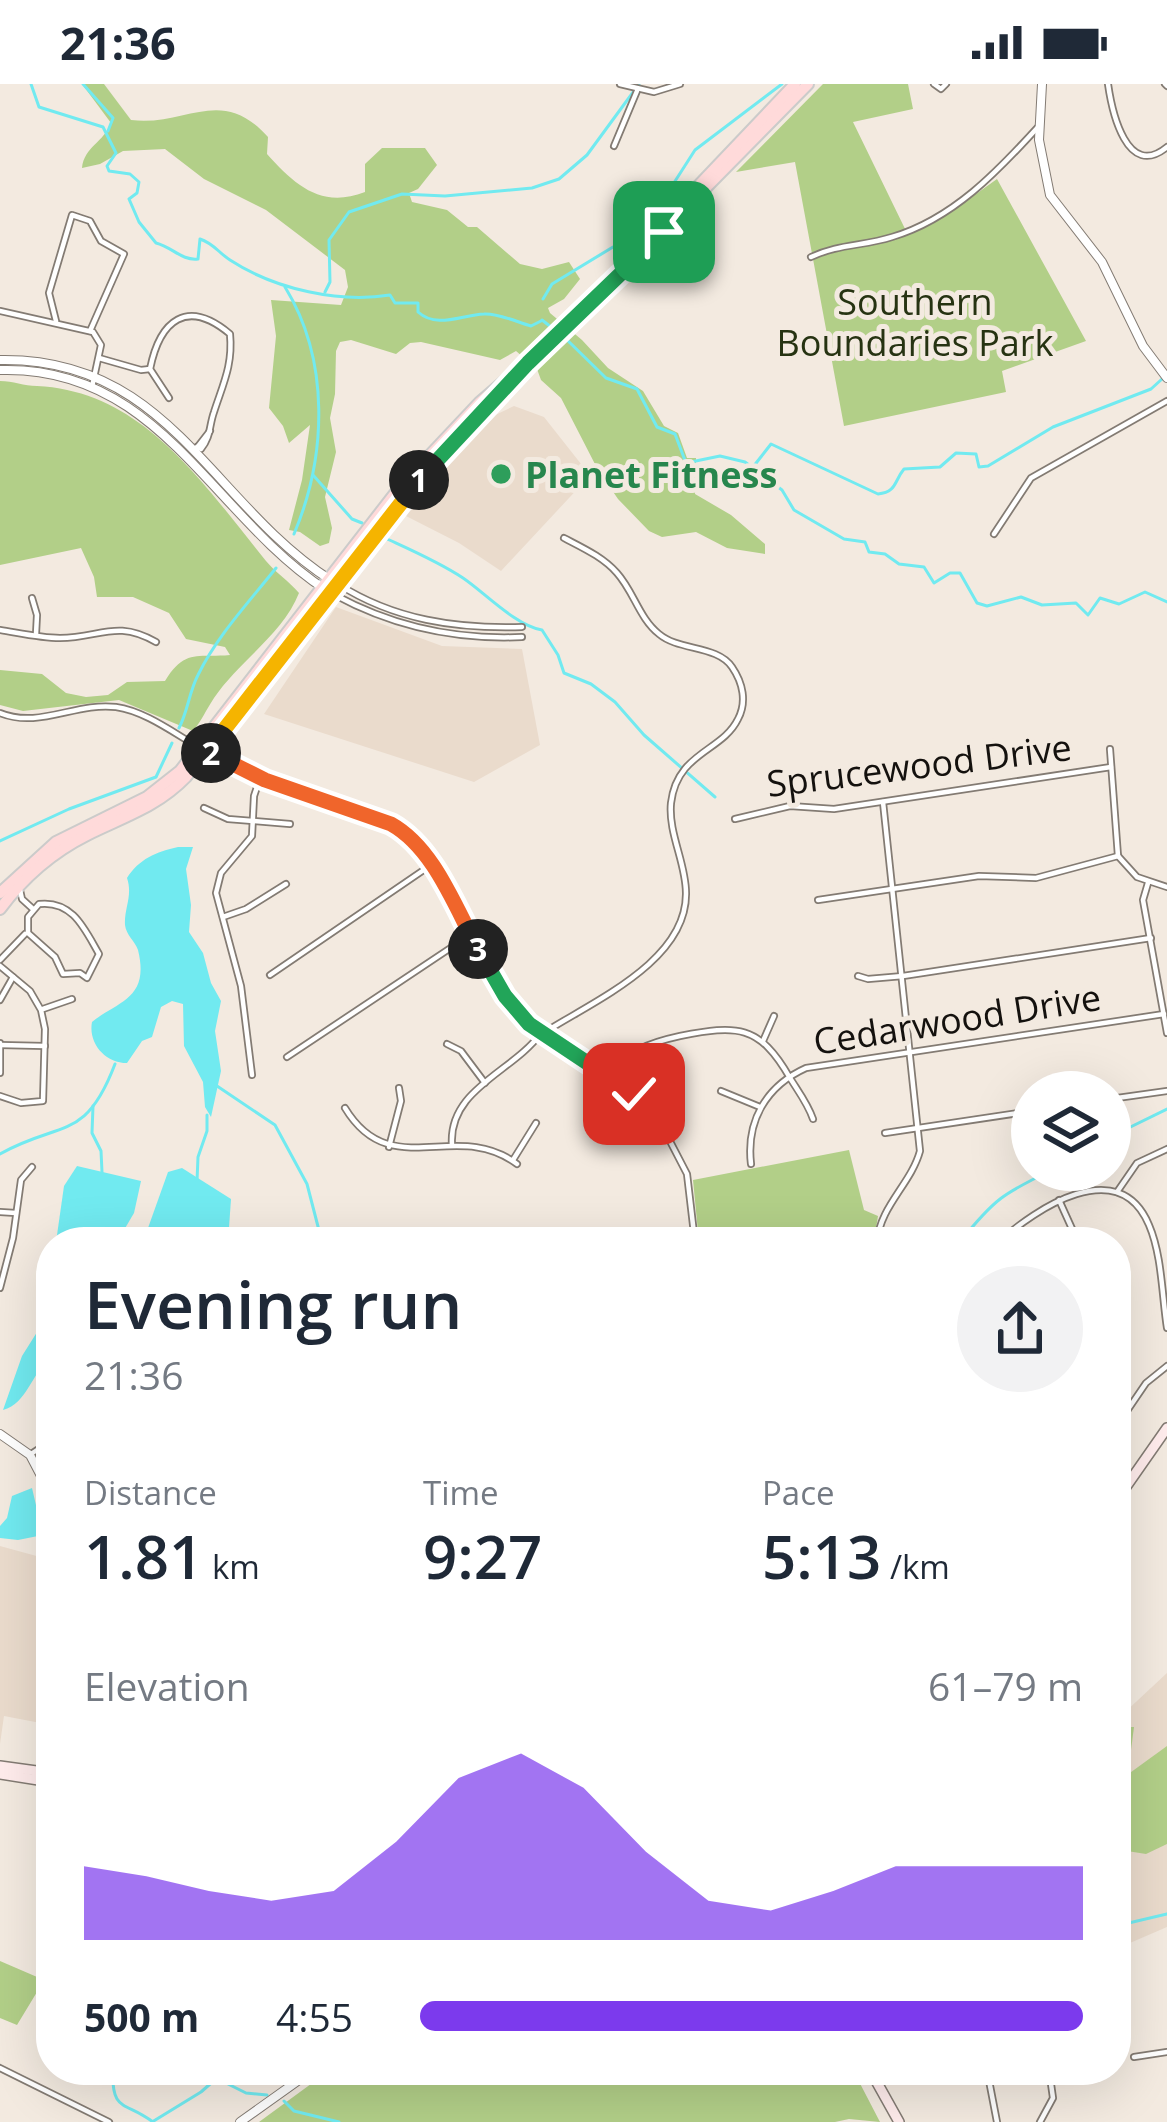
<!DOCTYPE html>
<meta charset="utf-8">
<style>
body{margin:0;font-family:"Open Sans",sans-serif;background:#f2f2f3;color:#1f2937;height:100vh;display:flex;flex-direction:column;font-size:45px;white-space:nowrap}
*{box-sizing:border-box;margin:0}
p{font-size:39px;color:#747a83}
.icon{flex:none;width:66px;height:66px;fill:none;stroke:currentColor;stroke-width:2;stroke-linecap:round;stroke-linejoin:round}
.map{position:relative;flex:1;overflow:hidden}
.sheet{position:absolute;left:36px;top:1143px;width:1095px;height:858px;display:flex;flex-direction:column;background:#fff;border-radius:48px;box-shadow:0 12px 48px #0002}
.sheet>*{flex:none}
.buttons{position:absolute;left:1011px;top:987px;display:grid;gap:24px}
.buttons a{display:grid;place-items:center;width:120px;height:120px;border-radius:50%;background:#fff;box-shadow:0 12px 48px #0002;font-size:60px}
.pin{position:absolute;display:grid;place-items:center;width:102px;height:102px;color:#fff;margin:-51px;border-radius:24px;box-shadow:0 6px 18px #0006}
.km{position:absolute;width:60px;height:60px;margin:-30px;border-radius:50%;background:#222;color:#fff;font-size:33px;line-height:60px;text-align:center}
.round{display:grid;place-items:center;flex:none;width:126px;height:126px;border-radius:63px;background:#f2f2f3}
.summary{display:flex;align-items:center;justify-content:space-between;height:204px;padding:0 48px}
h1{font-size:66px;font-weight:600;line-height:90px}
.stats{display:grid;grid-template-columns:repeat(3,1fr);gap:18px;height:204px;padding:12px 48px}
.stats div{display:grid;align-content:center}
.stats b{font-size:60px;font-weight:600}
.stats small{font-size:33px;font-weight:400}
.stats p{font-size:33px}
.chart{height:336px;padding:24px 48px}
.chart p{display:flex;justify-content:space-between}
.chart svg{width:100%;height:216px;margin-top:12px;fill:#7c3aed;opacity:.7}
ul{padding:0 48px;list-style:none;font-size:39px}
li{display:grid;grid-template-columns:192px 144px 1fr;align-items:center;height:90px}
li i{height:30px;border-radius:15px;background:#7c3aed}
.status{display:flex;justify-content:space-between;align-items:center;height:84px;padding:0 60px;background:#fff;direction:ltr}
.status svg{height:33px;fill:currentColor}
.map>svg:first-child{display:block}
.built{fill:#eadbcc}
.green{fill:#b2cf88}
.water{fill:#71eaf0}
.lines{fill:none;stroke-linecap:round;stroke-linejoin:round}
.stream{stroke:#71eaf0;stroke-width:3}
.minor-casing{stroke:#837b73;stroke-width:8}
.tertiary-casing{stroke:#837b73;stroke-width:10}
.secondary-casing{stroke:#837b73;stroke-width:12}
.primary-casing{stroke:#cbcbca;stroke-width:14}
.minor{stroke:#fff;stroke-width:4.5}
.tertiary{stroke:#fff;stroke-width:8}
.secondary{stroke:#ffecec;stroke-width:9}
.primary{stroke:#ffdada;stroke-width:10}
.split-1-casing{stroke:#fff;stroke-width:24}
.split-2-casing{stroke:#fff;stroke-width:24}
.split-3-casing{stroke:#fff;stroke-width:24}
.split-4-casing{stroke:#fff;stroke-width:24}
.split-1{stroke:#22a559;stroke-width:15}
.split-2{stroke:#f5b400;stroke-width:15}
.split-3{stroke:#f0652b;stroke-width:15}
.split-4{stroke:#22a559;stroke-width:15}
.leisure-dot{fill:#2e9e5b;stroke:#f3eae0;stroke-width:4.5}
.labels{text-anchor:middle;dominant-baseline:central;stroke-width:10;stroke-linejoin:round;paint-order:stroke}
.park-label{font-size:36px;fill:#263312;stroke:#f3eae0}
.leisure-label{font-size:36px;font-weight:bold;fill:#27864d;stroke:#f3eae0;text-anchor:start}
.street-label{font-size:36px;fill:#14110e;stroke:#f3eae0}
</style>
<div class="status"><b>21:36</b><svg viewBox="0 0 49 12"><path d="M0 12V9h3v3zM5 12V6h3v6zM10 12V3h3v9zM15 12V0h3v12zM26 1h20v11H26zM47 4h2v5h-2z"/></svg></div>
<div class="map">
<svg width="1167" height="2038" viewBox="0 0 1167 2038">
<rect width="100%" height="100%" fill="#f3eae0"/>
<!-- built -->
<g class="built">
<polygon points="514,322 544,333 585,385 583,399 501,487 459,459 406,432 421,408 491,333"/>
<polygon points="336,523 442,562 522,565 540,661 474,698 264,630"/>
<polygon points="0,1462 51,1476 51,1641 4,1632 0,1660"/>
<polygon points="1167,1589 1167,1843 1116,1865 1116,1632 1122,1631"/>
</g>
<!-- green -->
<g class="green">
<path d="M82,0H104L131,36C186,43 221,0 268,53L267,70C295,101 321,125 365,108V80L382,64H425L437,81L418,105L409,109L412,118L447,126L468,143H477L520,180L542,185L569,178L580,195L564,215L548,224L550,229L582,256L608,284L643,307L664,342L678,349L687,374H696L695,410L731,431L765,460V470L727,464L696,448L662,453L649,447L618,415L597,384L561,314L541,296L537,285L516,267L500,276L421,258L410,259L396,270L351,256L340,258L336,267L335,310L330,334L336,368L325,413L332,444L329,459L320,462L300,448L289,446L302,396L310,341L289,359L283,342L269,324L276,252L271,216L341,221L348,203L345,186L266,126L204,95L165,65L123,67L100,80L82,84C84,63 104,58 111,39Z"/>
<polygon points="823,0 908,0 913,25 853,38 908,151 955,125 997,95 1086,257 1002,287 1006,308 844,342 795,78 736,88"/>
<path d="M0,297C13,297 24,302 37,302C144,307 204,401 266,477C276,489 289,497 299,509C283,550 238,578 214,614C206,626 202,636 193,647L119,616L23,627L0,621V586L42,590L66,609L86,613L108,611L127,598L165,597C185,564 198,574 230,571L225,563L186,555L169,529L133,513H97L94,493L81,464L0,481Z"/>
<polygon points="849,1066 864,1126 878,1132 874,1157 699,1158 693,1096"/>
<polygon points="1116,1643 1134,1643 1131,1666 1116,1685"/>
<polygon points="1167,1662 1167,1760 1146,1770 1127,1767 1116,1751 1116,1699"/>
<polygon points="0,1877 51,1899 51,1912 37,1908 17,1941 0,1934"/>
<polygon points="330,1986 853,1986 880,2038 849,2035 835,2038 259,2038"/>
</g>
<!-- water -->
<g class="water">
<path d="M178,763H193L186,785L191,821L189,848L203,869L211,899L221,917L215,947L221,987L211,1033L205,1023L203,998L184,962L183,920L172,917L161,923L152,953L142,957L127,979C105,979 88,959 92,938C118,917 150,915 138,866C135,857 126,851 125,841C124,824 133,812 127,794C139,775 156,768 178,763Z"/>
<polygon points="77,1082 141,1097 134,1129 117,1158 56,1158 64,1102"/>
<polygon points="182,1084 231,1115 228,1158 143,1158 168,1088"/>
<path d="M51,1189V1275C30,1290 28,1319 3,1326L22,1272L39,1245Z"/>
<polygon points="32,1404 43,1451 18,1456 0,1454 0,1442 7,1434 12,1412"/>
</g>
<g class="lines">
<!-- stream -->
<g class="stream">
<path d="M31,0L39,23L103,43L116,69L107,82L109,87L130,90L139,98L137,109L129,115L139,138L156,159C172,163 182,177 198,175L200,155C213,159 219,169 230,176C276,206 340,219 390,211L395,219H418V228C437,245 461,231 484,230C498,229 517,238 531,242L541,237"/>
<polyline points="83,0 113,34 108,47"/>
<polyline points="622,157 654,130 695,66 782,0"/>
<path d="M285,203C330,276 327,372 294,450"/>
<polyline points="325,208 330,198 329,156 349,128 402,110 445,112 532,104 559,95 587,71 639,0"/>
<polyline points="543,215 552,200 613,163"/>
<polyline points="542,236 555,246"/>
<polyline points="563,252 606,294 637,305 657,343 675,350 686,379 720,372 745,378 782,406 794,426 844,455 865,458 869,468 885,470 899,480 924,483 934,499 950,489 960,489 977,519 987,522 1021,513 1042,521 1076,519 1088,531 1100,514 1119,520 1145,508 1167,518"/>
<path d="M753,383L771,360L878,410C897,408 894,397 904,385L940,383L956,369L976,370L979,383L988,382L1053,343L1151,305L1162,295"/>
<polyline points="313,391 352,435 362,439"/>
<path d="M385,454C411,466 439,478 463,494C484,508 516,542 542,546L558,571L564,589L591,600L615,618L644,651L715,713"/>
<path d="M179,644C188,627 189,608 198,591C217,552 249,518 276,484"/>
<polyline points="0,757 69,725 156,693 172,659"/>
<polyline points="217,1002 275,1041 307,1100 322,1158"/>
<polyline points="93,1022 92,1049 101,1067 102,1088"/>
<polyline points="1110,1053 1167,1025"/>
<path d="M0,1070C60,1036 85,1059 115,980"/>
<polyline points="197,1097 198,1073 207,1047 207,1031"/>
<path d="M960,1158C994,1115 1004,1109 1052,1086"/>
<polyline points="1116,1842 1167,1830"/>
<path d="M113,1986C111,2029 126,2017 153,2038"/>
<polyline points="220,1996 246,2009 267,2011"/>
<polyline points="284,2017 294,2027 339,2038"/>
<polyline points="152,2038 201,2008 226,1986"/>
</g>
<!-- minor casing -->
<g class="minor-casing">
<g id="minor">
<polyline points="620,0 654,8 680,0"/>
<polyline points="934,0 941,5 946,0"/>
<path d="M1108,0C1112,28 1127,96 1167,63"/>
<polyline points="1165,0 1167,2"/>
<polyline points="614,62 637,7"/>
<path d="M811,173C838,160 864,162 892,153C953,135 998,87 1039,42"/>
<polyline points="0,227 93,248 101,261 92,303"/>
<polyline points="56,237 49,209 72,131 90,137 101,157 124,170 90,247"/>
<polyline points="99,274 141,286 150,285"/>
<path d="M169,314L150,285C160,236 187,214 230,250C233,281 223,300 214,328C209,342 211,353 201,365L197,363"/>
<polyline points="196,365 210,347"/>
<polyline points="994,450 1031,394 1167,317"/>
<path d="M338,500C394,536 457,545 522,543"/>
<path d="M335,511C394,543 455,556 522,553"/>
<polyline points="32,514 37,531 36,550"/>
<path d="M0,546C19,549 40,554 60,554C100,554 116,535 156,558"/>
<path d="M0,629C39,645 76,618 116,623C144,627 171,647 195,661"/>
<polyline points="1110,665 1118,772"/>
<polyline points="211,669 265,696 391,740 412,753 512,922 541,949 638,1014 659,1036 687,1090 695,1158"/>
<polyline points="204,724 228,735 290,740"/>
<polyline points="735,735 790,722 834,725 1111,683"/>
<polyline points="1118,772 1137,793 1167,803"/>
<polyline points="1148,799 1143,816 1167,949"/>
<polyline points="20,806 22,815 33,825"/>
<polyline points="818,816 979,792 1036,794 1118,772"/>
<path d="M39,820C73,816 85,846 99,870L87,894L80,889L63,890L55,873L28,849V833Z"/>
<polyline points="223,833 246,825 286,800"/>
<polyline points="0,876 25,850"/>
<polyline points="0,882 30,907 41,926 45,945 43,1017 21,1019 0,1012"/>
<polyline points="270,891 431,781"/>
<polyline points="858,892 868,895 903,892 1151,854"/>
<polyline points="0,916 13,893"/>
<polyline points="43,925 72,915"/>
<path d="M542,950C591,918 687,878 686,809C686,779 668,749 671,719C677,668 722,668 738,635C747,618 743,599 732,583C717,561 679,567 659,550C639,534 634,508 617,489C603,473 583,464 564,454"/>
<polyline points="763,957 774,932"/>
<polyline points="0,959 0,989"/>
<polyline points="447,960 461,967 485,999"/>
<polyline points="0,961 45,962"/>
<polyline points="287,973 470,851"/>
<polyline points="252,991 241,902 216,809 221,789 252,752 254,712 260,694"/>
<path d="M610,994C628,966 648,959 680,952C737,941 759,940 790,994C798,1007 808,1020 813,1035"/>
<polyline points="721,1007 760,1023"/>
<polyline points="1110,1015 1167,1007"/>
<path d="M345,1024C391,1100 456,1034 517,1080"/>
<polyline points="885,1049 1032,1027"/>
<path d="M452,1061C448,1005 513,988 541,949"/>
<polyline points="389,1063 401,1017 399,1004"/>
<polyline points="513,1076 536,1039"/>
<path d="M751,1080C746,1037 766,1002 806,984L1164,930"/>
<polyline points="1117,1108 1137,1079 1167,1065"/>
<polyline points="1059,1116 1078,1158"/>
<polyline points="0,1128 16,1129"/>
<polyline points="548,1149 550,1158"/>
<path d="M877,1158C880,1122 911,1100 920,1067L883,718"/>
<path d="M999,1158C1035,1125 1119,1069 1149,1141C1162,1171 1162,1212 1167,1244"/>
<polyline points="0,1204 13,1154 21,1096 32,1083"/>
<polyline points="1116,1319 1127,1327"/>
<polyline points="1116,1343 1146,1299 1167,1282"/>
<polyline points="31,1370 49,1358 51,1349"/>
<polyline points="1134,1973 1167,1968"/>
<polyline points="0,1984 109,2038"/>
<polyline points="987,1986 997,2038"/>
<polyline points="1040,2038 1053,2014 1049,1986"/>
</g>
</g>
<!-- tertiary casing -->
<g class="tertiary-casing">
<g id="tertiary">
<polyline points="1042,0 1039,56 1050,111 1102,178 1143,262 1167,294"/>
<path d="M0,276C169,273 210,419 332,497"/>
<path d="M0,286C159,281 211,431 326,506"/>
<polyline points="0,1350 30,1371 51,1411"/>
<polyline points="240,2038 313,1986"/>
</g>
</g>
<!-- secondary casing -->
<g class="secondary-casing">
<g id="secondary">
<polyline points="1116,1417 1167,1344"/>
<polyline points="0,1682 51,1689"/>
<polyline points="0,1690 51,1698"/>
<polyline points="870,1986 899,2038"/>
</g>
</g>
<!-- primary casing -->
<g class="primary-casing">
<g id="primary">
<polyline points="609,202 808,0"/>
<polyline points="0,809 56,758 147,713 180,687 400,403 480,318 515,288"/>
<path d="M0,825C23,794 53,768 87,751C123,733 157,723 186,693L418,397L795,0"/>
</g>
</g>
<!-- minor -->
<use href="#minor" class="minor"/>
<!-- tertiary -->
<use href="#tertiary" class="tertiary"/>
<!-- secondary -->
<use href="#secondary" class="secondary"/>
<!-- primary -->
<use href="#primary" class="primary"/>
</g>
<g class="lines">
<!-- split-1 casing -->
<g class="split-1-casing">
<polyline id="split-1" points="419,396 528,279 664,148"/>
</g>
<!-- split-2 casing -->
<g class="split-2-casing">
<polyline id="split-2" points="211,669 209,665 419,396"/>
</g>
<!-- split-3 casing -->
<g class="split-3-casing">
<path id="split-3" d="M211,669L265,696L391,740C434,764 455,823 478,865"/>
</g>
<!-- split-4 casing -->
<g class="split-4-casing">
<polyline id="split-4" points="478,865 505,912 529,940 634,1010"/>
</g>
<!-- split-1 -->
<use href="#split-1" class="split-1"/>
<!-- split-2 -->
<use href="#split-2" class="split-2"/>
<!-- split-3 -->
<use href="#split-3" class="split-3"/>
<!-- split-4 -->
<use href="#split-4" class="split-4"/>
</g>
<!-- markers -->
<circle class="leisure-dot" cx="501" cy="390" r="12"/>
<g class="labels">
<!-- park labels -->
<g class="park-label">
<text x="915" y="217">Southern<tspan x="915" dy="41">Boundaries Park</tspan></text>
</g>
<!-- leisure labels -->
<g class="leisure-label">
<text x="525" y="390">Planet Fitness</text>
</g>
<!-- street labels -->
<g class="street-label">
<text transform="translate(919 681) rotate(-7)">Sprucewood Drive</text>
<text transform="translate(957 935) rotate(-9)">Cedarwood Drive</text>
</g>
</g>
</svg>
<div class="buttons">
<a><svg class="icon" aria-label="layers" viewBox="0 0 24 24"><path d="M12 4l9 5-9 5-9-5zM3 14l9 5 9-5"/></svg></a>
</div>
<div class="pin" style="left:664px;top:148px;background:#1e9e55"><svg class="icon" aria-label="arrive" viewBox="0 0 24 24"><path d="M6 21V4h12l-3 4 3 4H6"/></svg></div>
<div class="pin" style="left:634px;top:1010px;background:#d93025"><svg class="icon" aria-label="check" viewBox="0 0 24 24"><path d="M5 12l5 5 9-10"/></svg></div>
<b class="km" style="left:419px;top:396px">1</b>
<b class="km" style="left:211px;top:669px">2</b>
<b class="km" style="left:478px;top:865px">3</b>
<section class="sheet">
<div class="summary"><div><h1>Evening run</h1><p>21:36</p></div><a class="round"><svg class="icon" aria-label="share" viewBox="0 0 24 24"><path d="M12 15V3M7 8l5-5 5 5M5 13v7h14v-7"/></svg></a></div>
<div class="stats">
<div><p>Distance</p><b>1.81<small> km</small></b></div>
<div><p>Time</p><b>9:27</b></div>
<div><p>Pace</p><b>5:13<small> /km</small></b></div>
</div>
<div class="chart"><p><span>Elevation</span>61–79 m</p>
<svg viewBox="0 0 160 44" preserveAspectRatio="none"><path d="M0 44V29L10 31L20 34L30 36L40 34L50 24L60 11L70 6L80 13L90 26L100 36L110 38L120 34L130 29L140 29L150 29L160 29V44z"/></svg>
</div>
<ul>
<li><b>500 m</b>4:55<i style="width:100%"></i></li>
</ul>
</section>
</div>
